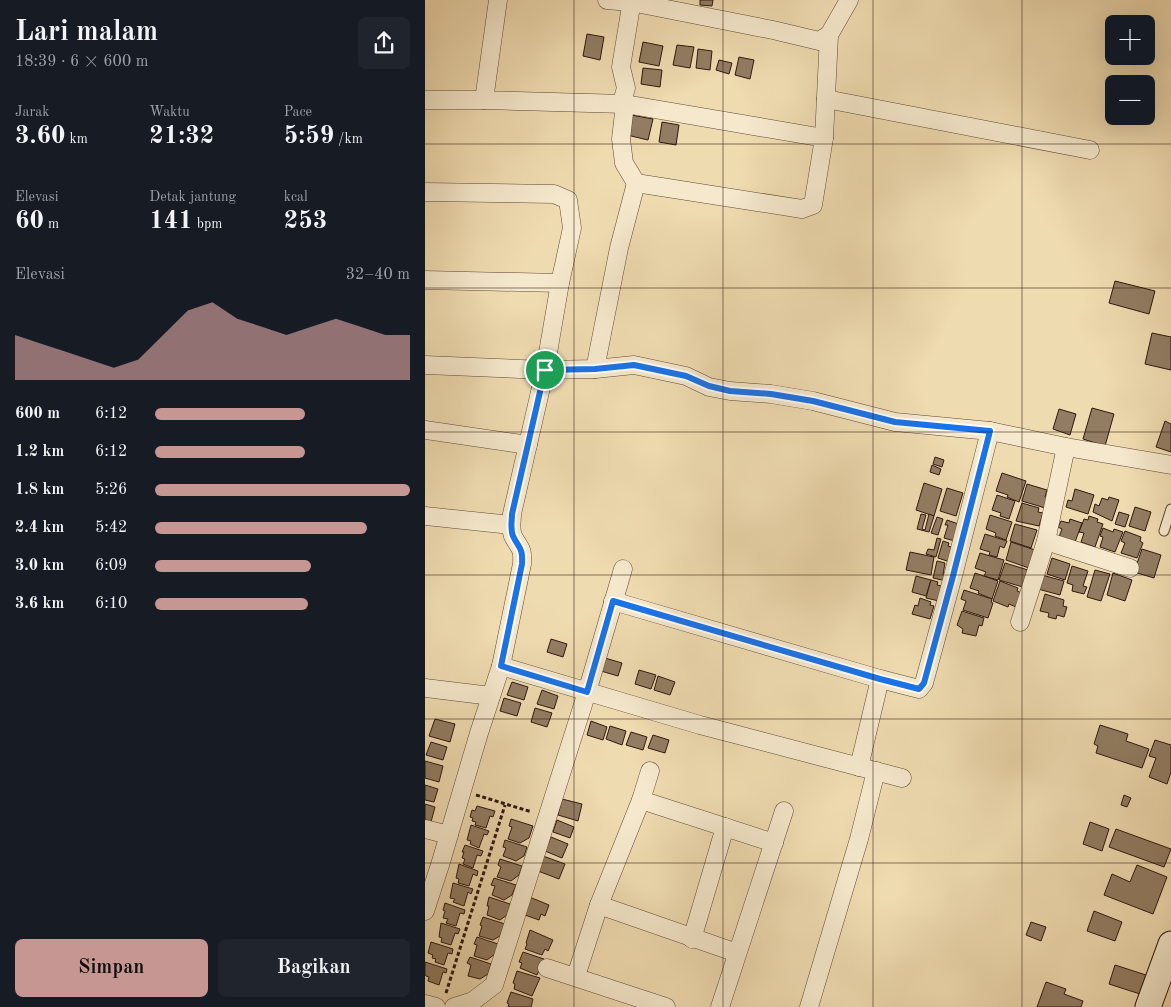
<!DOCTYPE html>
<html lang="id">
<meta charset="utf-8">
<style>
body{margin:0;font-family:"Old Standard TT",serif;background:#20242c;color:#f1f3f6;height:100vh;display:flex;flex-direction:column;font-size:19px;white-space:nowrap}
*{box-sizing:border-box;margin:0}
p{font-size:16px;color:#9ea1a6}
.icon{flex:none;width:28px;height:28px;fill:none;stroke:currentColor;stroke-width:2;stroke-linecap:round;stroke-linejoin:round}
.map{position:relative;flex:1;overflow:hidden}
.panel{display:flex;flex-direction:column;background:#171b24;width:425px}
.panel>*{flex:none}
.tools{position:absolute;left:680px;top:15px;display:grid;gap:10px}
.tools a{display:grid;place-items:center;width:50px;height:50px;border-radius:8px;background:#171b24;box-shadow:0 5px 20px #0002;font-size:25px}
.pin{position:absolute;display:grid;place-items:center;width:42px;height:42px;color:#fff;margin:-21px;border:2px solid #fff;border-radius:50%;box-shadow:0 1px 5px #0007}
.round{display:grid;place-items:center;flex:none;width:52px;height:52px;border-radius:8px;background:#20242c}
.overview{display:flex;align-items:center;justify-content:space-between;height:85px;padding:0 15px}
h1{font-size:28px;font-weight:600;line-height:38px}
.figures{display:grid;grid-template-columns:repeat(3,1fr);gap:8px;height:85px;padding:5px 15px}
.figures div{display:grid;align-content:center}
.figures b{font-size:25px;font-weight:600}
.figures small{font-size:14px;font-weight:400}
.figures p{font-size:14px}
.chart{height:140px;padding:10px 15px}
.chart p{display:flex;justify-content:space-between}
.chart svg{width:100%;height:90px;margin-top:5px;fill:#c59692;opacity:.7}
.action{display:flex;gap:10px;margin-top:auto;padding:10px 15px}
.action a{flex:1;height:58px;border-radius:8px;background:#c59692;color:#111;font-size:20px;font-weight:600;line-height:58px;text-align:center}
.action a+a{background:#20242c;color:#f1f3f6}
ul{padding:0 15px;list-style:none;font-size:16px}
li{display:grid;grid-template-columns:80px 60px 1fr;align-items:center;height:38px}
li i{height:12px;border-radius:6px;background:#c59692}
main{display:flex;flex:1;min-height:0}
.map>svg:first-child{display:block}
.building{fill:#927d63;stroke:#2e1810}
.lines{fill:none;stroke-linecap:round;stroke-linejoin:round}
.service-casing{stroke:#5e4938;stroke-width:11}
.minor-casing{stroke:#5e4938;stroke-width:19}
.secondary-casing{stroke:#2e1810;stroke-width:27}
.path{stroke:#2e1810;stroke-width:3;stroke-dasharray:4 2.5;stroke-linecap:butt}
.service{stroke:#f5e8cc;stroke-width:9}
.minor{stroke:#f5e8cc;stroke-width:18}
.secondary{stroke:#f5e8cc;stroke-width:25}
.route-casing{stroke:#fff;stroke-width:10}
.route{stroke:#1a73e8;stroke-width:6}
.grid{fill:none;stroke:#2e1810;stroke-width:1;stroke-opacity:0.55}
</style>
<main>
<section class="panel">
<div class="overview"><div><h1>Lari malam</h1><p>18:39 · 6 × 600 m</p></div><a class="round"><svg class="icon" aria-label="share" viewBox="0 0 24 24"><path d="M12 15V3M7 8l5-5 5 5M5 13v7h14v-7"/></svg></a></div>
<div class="figures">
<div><p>Jarak</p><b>3.60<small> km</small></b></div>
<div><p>Waktu</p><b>21:32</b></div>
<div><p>Pace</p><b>5:59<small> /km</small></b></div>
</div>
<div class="figures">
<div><p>Elevasi</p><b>60<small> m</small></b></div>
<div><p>Detak jantung</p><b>141<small> bpm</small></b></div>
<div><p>kcal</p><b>253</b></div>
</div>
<div class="chart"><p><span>Elevasi</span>32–40 m</p>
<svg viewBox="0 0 160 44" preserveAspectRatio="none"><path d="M0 44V22L10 26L20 30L30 34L40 38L50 34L60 22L70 10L80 6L90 14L100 18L110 22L120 18L130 14L140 18L150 22L160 22V44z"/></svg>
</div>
<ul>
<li><b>600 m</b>6:12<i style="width:59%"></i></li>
<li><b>1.2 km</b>6:12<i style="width:59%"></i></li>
<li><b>1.8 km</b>5:26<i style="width:100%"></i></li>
<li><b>2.4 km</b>5:42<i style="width:83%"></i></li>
<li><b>3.0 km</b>6:09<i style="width:61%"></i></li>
<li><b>3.6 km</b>6:10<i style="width:60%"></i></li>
</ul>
<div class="action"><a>Simpan</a><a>Bagikan</a></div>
</section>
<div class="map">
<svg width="746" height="1007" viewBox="0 0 746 1007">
<rect width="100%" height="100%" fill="#efdbb0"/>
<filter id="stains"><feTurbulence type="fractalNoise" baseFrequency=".004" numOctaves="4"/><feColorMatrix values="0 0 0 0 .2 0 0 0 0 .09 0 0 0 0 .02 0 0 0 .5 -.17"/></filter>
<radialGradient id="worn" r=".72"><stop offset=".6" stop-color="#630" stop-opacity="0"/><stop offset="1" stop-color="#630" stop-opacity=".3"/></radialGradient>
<!-- building -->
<g class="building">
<polygon points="275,0 288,0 287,6 275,5"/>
<polygon points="162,34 179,37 175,60 158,56"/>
<polygon points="218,42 238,46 234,66 214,62"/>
<polygon points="252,45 269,47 265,68 248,65"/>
<polygon points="273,49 287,51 285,70 271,68"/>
<polygon points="314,57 329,60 325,79 310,75"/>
<polygon points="294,60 307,63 304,74 291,70"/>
<polygon points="218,68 237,70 235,87 216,84"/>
<polygon points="206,115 228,119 223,140 202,135"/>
<polygon points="237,122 254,125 251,145 234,142"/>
<polygon points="690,281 730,291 724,314 684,303"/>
<polygon points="727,333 746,337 746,370 720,364"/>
<polygon points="667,408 689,414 680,446 658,439"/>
<polygon points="634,409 651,414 645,435 628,429"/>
<polygon points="740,421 746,424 746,452 731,447"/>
<polygon points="510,457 519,460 517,467 508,464"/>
<polygon points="507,465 516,469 514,475 505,472"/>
<polygon points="577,473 601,481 594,502 582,497 583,495 571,491"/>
<polygon points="499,483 517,489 509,516 491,510"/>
<polygon points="602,484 622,490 620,497 623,498 620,508 597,501"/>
<polygon points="522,488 538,493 531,516 515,511"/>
<polygon points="650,489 669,495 663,514 641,507 643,500 647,501"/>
<polygon points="572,495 590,501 584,519 575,516 576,513 567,510"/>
<polygon points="684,497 694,500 687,521 668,512 670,504 674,506 677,498 683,500"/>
<polygon points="597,503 614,508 613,512 618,513 614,526 591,521"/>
<polygon points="710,507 726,512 720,531 704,526"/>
<polygon points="694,512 704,515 700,527 690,524"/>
<polygon points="496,514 501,515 497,529 500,530 504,514 509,516 504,532 492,529"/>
<polygon points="565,515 587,522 581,540 570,536 571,533 561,529"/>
<polygon points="664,516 673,519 672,522 678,524 670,547 656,542 659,533 654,532 659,519 663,520"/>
<polygon points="512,517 518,519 513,535 506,533"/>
<polygon points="645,519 657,523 650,542 634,537 637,529 633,527 636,521 644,523"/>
<polygon points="522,520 539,526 533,542 519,538 523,525 520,525"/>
<polygon points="590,524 612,530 606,548 585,541"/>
<polygon points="678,528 688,532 689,529 698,532 690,552 675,547 678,537 675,536"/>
<polygon points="700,531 716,537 715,541 718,543 712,558 696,553 700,543 696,541"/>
<polygon points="560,534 582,541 579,548 575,546 572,557 564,555 565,552 555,549"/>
<polygon points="512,538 516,539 511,557 501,554 503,549 509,550"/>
<polygon points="518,541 524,543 523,546 529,548 525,562 513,558"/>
<polygon points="586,542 610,550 604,568 581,560"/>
<polygon points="717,549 736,555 729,578 709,572"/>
<polygon points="485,552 509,557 506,575 481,570"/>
<polygon points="555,553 579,560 573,580 559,576 561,572 550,568"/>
<polygon points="627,558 645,564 640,580 622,574"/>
<polygon points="512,561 520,563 518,575 523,576 521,581 508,578"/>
<polygon points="580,563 603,570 598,587 574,580"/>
<polygon points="647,566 663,571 658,586 662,587 659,594 647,591 648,585 642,583"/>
<polygon points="670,570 685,574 676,601 662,597"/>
<polygon points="550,573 573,581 567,599 553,593 554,591 545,588"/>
<polygon points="688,573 707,580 700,601 682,595"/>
<polygon points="617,575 639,581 635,595 613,589"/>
<polygon points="491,576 506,580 501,596 487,592"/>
<polygon points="506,580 513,582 512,585 517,586 514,601 501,598"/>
<polygon points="575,581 593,588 592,591 597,593 591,607 584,604 583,607 568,601"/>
<polygon points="539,590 567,599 566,602 568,603 563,618 538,610 541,601 536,599"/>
<polygon points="620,594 639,600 638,606 642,607 639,617 632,615 631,619 623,617 624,613 615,611"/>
<polygon points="495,598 506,602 505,605 509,606 505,619 487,614 490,605 493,606"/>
<polygon points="537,611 559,618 557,626 554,625 551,636 537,633 538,629 532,625"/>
<polygon points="126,639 142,644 138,657 122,652"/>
<polygon points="180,658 197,663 193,676 176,671"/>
<polygon points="214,670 231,675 226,689 210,684"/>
<polygon points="233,676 250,682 245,695 229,690"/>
<polygon points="87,682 103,687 99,700 82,695"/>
<polygon points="117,690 133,696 129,709 112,704"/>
<polygon points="79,698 96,703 92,716 75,711"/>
<polygon points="110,708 127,713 122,727 106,722"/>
<polygon points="10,719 30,724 25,742 4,736"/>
<polygon points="166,721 182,727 178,740 162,735"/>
<polygon points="675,725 703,734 701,741 724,749 717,768 671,753 673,746 669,744"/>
<polygon points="185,726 201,731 197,745 181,739"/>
<polygon points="206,732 222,737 218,750 201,745"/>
<polygon points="228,735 244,740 240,753 223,748"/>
<polygon points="730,740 746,745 746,772 742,784 724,777 731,758 724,756"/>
<polygon points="6,742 22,747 18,760 1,755"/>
<polygon points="0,761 18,766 14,782 0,778"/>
<polygon points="0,785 13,789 9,802 0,800"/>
<polygon points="699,795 706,798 702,807 696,805"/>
<polygon points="137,799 157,804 153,821 133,815"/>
<polygon points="0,804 10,807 6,822 0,820"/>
<polygon points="52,806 70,811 68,817 65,816 61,828 50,825 51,822 47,821 48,818 45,817 47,810 50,811"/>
<polygon points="86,819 108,826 104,838 95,843 83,839 87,827 84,826"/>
<polygon points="132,820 149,827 145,838 128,832"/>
<polygon points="665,822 684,829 677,851 658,844"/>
<polygon points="46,825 64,831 62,835 59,834 54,848 45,844 46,841 42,840"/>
<polygon points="691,829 746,849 739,867 684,847"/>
<polygon points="126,837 143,844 137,858 120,851"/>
<polygon points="80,840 102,847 99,856 91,861 78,856 81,848 78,847"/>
<polygon points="40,845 58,851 56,856 52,855 48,868 38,864 40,859 37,858 39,852 37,852"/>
<polygon points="118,856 140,864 134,879 113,871"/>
<polygon points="75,859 97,866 94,875 86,881 72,877 76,867 73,865"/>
<polygon points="34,864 53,871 52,876 48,874 44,886 33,883 34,879 31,878"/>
<polygon points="712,865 742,877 728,914 679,895 687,874 705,882"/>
<polygon points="69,878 91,885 87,895 79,900 67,895 70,886 66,885"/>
<polygon points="28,883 48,889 46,894 43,892 39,906 28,902 30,899 25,898"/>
<polygon points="102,896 124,905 120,916 116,914 114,920 97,914"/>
<polygon points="64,897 85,904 82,915 75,920 62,915 64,906 62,906"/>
<polygon points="20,903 40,910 39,914 35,913 31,926 21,923 23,919 18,918 20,911 18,910"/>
<polygon points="669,911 697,922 690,941 662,931"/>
<polygon points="58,917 80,924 75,936 68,940 54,936 57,926 55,925"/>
<polygon points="606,922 621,927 616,941 601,935"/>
<polygon points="16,923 35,929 33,934 30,933 26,945 16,942 17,938 14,937"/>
<polygon points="105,930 128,940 123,951 120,949 117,955 100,949 102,944 101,943"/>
<polygon points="52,937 73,944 70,954 62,960 49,956 52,945 49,944"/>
<polygon points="6,942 28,949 27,954 23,953 19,965 10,962 11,959 7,958 8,955 3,953"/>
<polygon points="98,952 119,959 112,975 95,968 97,963 94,962"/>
<polygon points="45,957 66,964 63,974 55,979 43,976 46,965 42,963"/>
<polygon points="0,962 22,969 21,973 18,972 14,985 3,981 4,977 1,976 0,974"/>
<polygon points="690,965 721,975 715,994 684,984"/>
<polygon points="92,971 115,978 107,996 89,989 90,984 88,983"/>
<polygon points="621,982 641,989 639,994 658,1001 656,1007 612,1007"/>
<polygon points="86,992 108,999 106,1007 83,1007 84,1004 82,1003"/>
</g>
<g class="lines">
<!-- service casing -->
<g class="service-casing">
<polyline id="service" points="739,531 746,509"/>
</g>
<!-- minor casing -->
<g class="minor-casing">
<g id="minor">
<polyline points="73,0 59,100 200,104 196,139 199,163 211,183 194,248 170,369"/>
<polyline points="182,0 206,2 348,30 394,41 404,35 424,0"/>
<polyline points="207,0 196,67 201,88 199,95 200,104 399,138"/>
<polyline points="401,99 665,150"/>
<polyline points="0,100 59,100"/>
<polyline points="211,183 377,209 388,205 399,138 404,35"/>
<polyline points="0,192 129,194 143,200 147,228 135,283 120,370 0,365"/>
<polyline points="0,280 135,283"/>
<polyline points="0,430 103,445"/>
<polyline points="0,516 86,525"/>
<polyline points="621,541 705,568"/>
<polyline points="188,601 455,679 494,689 499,683 528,576 565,431"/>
<polyline points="595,622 621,541 641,447"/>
<polyline points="76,666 275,725 477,778"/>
<polyline points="0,688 66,696"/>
<polyline points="434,767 455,679"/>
<polyline points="216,800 349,843"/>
<polyline points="0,829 24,835"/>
<polyline points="174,905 216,800 225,771"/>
<path d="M0,911L15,865L54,733L76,666L97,564C98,546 95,550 88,536C85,529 87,521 87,514L120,370L170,369L209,365L261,376L284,387L305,391L346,394L388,401L470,422L565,431L641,447L746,465"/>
<polyline points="267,939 300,827"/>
<polyline points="122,968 241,1007"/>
<polyline points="151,976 174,905 312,953"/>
<polyline points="0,1004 11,1007"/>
<polyline points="29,1007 48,1001 69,985 162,692 198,569"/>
<polyline points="295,1007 359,811"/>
<polyline points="384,1007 434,839 451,771"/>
</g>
</g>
<!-- secondary casing -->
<g class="secondary-casing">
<polyline id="secondary" points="723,1007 746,944"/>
</g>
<!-- path -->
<g class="path">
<polyline points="51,795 107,812"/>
<polyline points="21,993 80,805"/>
</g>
<!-- service -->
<use href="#service" class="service"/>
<!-- minor -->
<use href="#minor" class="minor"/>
<!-- secondary -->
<use href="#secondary" class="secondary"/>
</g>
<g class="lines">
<!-- route casing -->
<g class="route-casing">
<path id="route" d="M209,365L261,376L284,386L305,391L346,394L388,401L470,422L565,431L528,576L499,683L494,689L455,679L188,601L162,692L76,666L97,564C98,547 94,549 88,536C85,529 87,521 87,514L120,370L170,369Z"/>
</g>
<!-- route -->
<use href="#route" class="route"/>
</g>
<!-- grid -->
<path class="grid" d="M149,0V1007M298,0V1007M448,0V1007M597,0V1007M0,144H746M0,288H746M0,432H746M0,575H746M0,719H746M0,863H746"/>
<rect width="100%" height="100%" filter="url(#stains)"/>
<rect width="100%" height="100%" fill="url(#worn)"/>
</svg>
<div class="tools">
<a>+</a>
<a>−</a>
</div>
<div class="pin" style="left:120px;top:370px;background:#1e9e55"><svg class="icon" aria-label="arrive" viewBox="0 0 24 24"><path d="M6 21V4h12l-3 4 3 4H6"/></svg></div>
</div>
</main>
